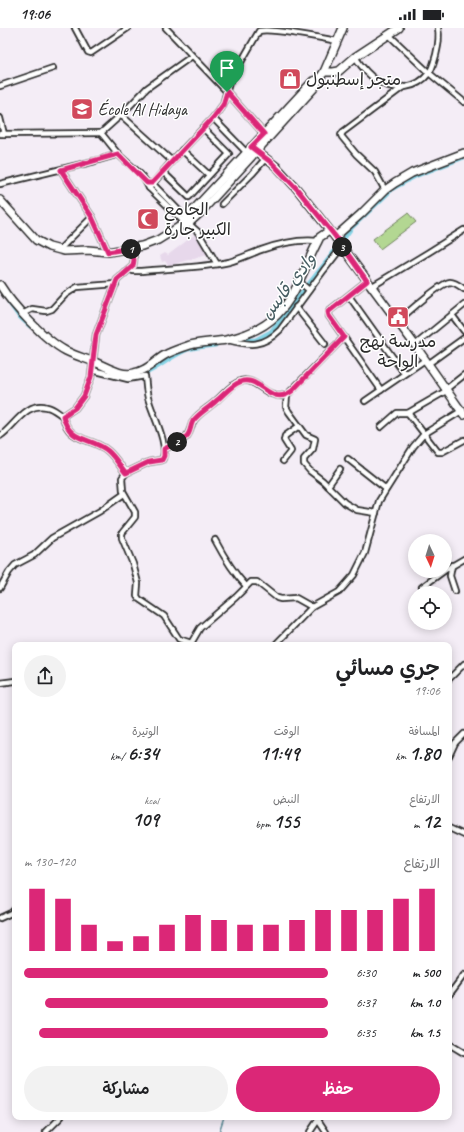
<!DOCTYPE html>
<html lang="ar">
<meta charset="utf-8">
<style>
body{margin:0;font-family:Caveat,"Playpen Sans Arabic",sans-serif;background:#f2f2f2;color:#202124;direction:rtl;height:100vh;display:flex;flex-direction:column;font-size:15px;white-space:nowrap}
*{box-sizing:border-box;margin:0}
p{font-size:13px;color:#757577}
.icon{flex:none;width:22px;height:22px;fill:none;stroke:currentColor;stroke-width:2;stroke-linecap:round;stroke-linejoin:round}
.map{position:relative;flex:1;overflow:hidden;direction:ltr}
.sheet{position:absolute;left:12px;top:614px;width:440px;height:478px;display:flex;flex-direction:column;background:#fff;border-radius:8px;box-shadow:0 2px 10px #0003;direction:rtl}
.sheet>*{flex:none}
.needle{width:26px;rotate:176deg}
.controls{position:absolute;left:408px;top:506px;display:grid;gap:8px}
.controls a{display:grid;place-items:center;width:44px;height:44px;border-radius:50%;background:#fff;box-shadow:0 2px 10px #0003;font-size:20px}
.pin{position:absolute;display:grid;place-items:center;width:34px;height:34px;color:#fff;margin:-41px -17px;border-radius:50% 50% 50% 0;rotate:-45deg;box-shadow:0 0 4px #0007}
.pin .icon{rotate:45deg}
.km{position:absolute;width:20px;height:20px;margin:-10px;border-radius:50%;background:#222;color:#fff;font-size:11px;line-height:20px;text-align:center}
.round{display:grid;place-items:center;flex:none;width:42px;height:42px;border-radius:21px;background:#f2f2f2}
.summary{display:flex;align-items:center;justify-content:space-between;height:68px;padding:0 12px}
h1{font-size:22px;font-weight:600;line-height:30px}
.stats{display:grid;grid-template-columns:repeat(3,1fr);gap:6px;height:68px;padding:4px 12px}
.stats div{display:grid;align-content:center}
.stats b{font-size:20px;font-weight:600}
.stats small{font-size:11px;font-weight:400}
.stats p{font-size:11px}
.chart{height:112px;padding:8px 12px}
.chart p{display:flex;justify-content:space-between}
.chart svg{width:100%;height:72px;margin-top:4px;stroke:#db2777;stroke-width:6}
.button{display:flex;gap:8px;margin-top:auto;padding:8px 12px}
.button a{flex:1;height:46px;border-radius:24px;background:#db2777;color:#fff;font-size:16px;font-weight:600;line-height:46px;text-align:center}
.button a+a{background:#f2f2f2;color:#202124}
ul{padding:0 12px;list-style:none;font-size:13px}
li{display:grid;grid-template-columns:64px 48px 1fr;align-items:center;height:30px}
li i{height:10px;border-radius:5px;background:#db2777}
.status{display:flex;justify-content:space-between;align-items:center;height:28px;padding:0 20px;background:#fff;direction:ltr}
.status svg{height:11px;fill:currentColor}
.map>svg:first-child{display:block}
.built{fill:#e7d8eb}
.green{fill:#b3d792;stroke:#6f815e}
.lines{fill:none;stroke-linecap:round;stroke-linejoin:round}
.stream{stroke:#62909b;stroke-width:1.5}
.canal{stroke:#87d4e6;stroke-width:5}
.street-casing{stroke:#2b2b2b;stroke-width:8}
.secondary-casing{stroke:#2b2b2b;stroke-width:10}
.street{stroke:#fff;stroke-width:4.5}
.secondary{stroke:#fff;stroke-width:7}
.route-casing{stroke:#fff;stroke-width:8}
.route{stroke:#db2777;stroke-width:5}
.labels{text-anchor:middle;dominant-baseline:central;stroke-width:3;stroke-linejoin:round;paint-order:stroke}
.poi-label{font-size:17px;fill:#2b2b2b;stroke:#fff;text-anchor:start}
.water-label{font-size:18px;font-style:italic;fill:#475e63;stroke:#fff}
</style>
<div class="status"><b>19:06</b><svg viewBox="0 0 49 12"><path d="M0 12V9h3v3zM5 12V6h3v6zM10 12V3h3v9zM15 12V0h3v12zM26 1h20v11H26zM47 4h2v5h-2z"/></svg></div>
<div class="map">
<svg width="464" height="1104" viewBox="0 0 464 1104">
<rect width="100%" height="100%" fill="#f4edf6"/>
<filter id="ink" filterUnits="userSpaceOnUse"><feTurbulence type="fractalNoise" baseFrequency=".025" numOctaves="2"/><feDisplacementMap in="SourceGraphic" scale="8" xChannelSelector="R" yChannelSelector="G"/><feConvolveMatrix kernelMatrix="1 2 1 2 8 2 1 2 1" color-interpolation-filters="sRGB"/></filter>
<g filter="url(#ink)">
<!-- built -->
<polygon class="built" points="198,204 210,225 175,236 168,237 165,233 162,234 160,228 165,225 168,227"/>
<!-- green -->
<polygon class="green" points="408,185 416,194 380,221 373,211"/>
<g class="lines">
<!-- stream -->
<polyline class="stream" points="219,1104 224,1089"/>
<!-- canal -->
<g class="canal">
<polyline points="9,274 19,288 30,298"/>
<polyline points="237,313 256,312 271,304 332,227 351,200 393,160 415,148 464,129"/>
<path d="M139,348C156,342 170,328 188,321C196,319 206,318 215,317"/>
</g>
<!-- street casing -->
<g class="street-casing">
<g id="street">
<polyline points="75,0 88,24 91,25 128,0"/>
<polyline points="166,0 227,64 265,107"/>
<polyline points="389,7 429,45 464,74"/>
<path d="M355,29C361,38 369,48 379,54C396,63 417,61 429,45C433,40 434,33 436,27C438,18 440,10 438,0"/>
<polyline points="0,58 53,40"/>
<polyline points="121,87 172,133"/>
<polyline points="0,90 4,106"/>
<polyline points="213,90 247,125"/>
<path d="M101,105C107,112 113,120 119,127C129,137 144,146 149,160L185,195"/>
<polyline points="101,105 121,87 147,60 192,28"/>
<polyline points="0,106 101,105"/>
<polyline points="182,122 209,147"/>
<polyline points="61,142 92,189 108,224"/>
<polyline points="163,144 189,169 229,126 203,100"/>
<polyline points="151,155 152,155 188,192"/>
<polyline points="0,156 95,133 119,126"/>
<path d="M149,160L172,133L213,90L223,77L229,55L259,3C270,0 322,10 337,13"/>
<polyline points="385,162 375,144 356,126 342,109 341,107 343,104 403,59"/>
<polyline points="222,176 252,146 266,130"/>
<polyline points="188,195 198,204 217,236"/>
<polyline points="59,222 92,189"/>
<path d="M131,241L133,243H141C170,240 201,240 229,234C240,231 250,226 261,222C278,216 300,211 318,213"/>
<polyline points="300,252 303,257 309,262"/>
<polyline points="367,253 329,283 329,288 381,362 425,332"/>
<polyline points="371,259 429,224 464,202"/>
<polyline points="349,268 404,345"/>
<polyline points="296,279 325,316"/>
<polyline points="24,285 32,281 46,283 52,281 65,267 77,259 116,256"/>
<polyline points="452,287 464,303"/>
<path d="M397,294C406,286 440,255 450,254C455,254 460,258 464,261"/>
<path d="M228,312C250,318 263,319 280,302L324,242L342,219"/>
<polyline points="415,317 464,277"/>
<polyline points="428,336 464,310"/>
<path d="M92,342L128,351L145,348C146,356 146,365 149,373C153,387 170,419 162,432L149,434L126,445L122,450L123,463L135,484V489L122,505V510L133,536L138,555L137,568L139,571L164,588L179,611L191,615"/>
<polyline points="445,362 464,347"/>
<polyline points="446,363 408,385 438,424 442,424 464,412"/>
<polyline points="287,367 286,379 289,384 306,407 315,411 313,421 304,431 304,436 310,443 323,453 345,475 357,482 376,485"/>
<polyline points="365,373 381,362"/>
<path d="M63,388C68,415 92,409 108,423C115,429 120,438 126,445"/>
<polyline points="381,399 397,385 408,385"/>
<path d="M0,408C14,399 26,373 47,379C53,380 58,385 63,388L75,380L84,368L91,349L96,307L117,252L133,238L134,231L131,220"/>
<path d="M164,421C171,417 181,415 186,409C191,404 190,398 194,392C200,384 210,379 217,372C225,365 231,356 241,353C258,349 265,372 287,367L344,309"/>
<polyline points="348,431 386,461"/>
<polyline points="283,433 291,423 284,412 285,408 299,398"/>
<polyline points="328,458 340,441"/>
<path d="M215,512C224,529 233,544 246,558"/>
<polyline points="452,537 450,548 455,563"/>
<polyline points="445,542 464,531"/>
<polyline points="422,559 444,543"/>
<polyline points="0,560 9,544 15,537 34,527 52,510 100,483 124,466"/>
<polyline points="190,617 200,600 236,569 251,554 257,554 277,570 281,571 296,570 312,579"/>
<polyline points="275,617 312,579 339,564 354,547 365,525 379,473 413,419 424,406 463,382"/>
<polyline points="449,651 464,636"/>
<polyline points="0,655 15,653"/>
<polyline points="449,728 455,715 464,706"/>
<polyline points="449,800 464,807"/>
<polyline points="0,890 11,885 15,881"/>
<polyline points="449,967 464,947"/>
<polyline points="449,1016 464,1025"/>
<polyline points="318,1092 326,1104"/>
<polyline points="46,1104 61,1089"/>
<polyline points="310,1104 320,1089"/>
</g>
</g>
<!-- secondary casing -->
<g class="secondary-casing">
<g id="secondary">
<polyline points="324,44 333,44 339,43 355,29 399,0"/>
<polyline points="251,119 277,139 297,161 335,209 415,317 464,387"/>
<polyline points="0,172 36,212 49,219 64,223 88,222 108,224 142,218 158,212 182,197 187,197 201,184 316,58 319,51 324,44 343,0"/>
<polyline points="182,197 186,190 313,53 319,51"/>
<polyline points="335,209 361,186 385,162 395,155 412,145 464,125"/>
<path d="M0,257C13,278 45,312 66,323C76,328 87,331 97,335C109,340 121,348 134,345C149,342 154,333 165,327C172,323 182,320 190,317C202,314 214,314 226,312C244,308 264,300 277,287C297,267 305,237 318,213L320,209L329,203"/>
</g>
</g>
<!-- street -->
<use href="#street" class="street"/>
<!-- secondary -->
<use href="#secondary" class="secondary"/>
</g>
</g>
<g class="lines" filter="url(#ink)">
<!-- route casing -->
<g class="route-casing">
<path id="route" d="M227,64L264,106L251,119L272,135L297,161L335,208L367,253L328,284L329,288L344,309L292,363C270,380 260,346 240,354C230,358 224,367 216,373C209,380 199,385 193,393C190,398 191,405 186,409C180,415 171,417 164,421V428L162,432L149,434L126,445C120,438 115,429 108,423C92,409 69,415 63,388L75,380L84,368L91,349L96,307L117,252L133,238L134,232L131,220L108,224L92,189L61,142L118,126L147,155H152L213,90L223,77Z"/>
</g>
<!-- route -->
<use href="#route" class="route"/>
</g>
<!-- icons -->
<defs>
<g id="shop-square" transform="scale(1.15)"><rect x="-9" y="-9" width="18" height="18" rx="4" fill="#d1495b" stroke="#fff"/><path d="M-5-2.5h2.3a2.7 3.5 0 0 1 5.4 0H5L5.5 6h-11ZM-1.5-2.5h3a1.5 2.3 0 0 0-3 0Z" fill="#fff"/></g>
<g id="school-square" transform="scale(1.15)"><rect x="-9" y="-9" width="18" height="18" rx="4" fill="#d1495b" stroke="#fff"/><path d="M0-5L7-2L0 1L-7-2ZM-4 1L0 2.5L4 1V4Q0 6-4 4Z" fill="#fff"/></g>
<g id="mosque-square" transform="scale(1.15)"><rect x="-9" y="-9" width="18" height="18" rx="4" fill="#d1495b" stroke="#fff"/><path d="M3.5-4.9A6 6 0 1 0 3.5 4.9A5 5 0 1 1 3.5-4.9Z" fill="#fff"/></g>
<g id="civic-square" transform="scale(1.15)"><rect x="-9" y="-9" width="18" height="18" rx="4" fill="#d1495b" stroke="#fff"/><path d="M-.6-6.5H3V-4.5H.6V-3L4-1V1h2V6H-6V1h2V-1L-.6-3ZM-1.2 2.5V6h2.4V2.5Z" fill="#fff"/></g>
</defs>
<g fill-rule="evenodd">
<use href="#shop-square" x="290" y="51"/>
<use href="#school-square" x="82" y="81"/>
<use href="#mosque-square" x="148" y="191"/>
<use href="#civic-square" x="398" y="289"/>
</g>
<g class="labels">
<!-- poi labels -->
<g class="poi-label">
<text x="306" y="51">متجر إسطنبول</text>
<text x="98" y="81">École Al Hidaya</text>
<text x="164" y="181">الجامع<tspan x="164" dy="20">الكبير جارة</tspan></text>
<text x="398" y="313" text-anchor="middle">مدرسة نهج<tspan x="398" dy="20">الواحة</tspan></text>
</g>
<!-- water labels -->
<g class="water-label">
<text transform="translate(288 258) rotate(-52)">وادي قابس</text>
</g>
</g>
</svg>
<div class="controls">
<a><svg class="needle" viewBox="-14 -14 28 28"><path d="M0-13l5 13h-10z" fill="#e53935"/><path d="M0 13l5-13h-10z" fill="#757577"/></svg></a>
<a><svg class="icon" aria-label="locate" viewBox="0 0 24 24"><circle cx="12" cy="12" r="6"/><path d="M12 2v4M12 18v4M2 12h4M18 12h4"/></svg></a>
</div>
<div class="pin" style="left:227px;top:64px;background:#1e9e55"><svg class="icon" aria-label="arrive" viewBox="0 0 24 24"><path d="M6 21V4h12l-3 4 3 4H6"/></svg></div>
<b class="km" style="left:131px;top:221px">1</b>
<b class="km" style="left:177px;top:414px">2</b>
<b class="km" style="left:342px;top:219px">3</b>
<section class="sheet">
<div class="summary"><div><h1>جري مسائي</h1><p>19:06</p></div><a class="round"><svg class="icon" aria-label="share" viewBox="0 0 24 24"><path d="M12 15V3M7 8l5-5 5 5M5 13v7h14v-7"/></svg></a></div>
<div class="stats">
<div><p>المسافة</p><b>1.80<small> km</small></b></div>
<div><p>الوقت</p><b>11:49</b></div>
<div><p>الوتيرة</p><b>6:34<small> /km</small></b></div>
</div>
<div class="stats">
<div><p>الارتفاع</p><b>12<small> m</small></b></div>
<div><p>النبض</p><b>155<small> bpm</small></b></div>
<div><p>kcal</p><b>109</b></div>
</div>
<div class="chart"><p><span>الارتفاع</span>120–130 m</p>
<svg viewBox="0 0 160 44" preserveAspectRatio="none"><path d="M5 44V6M15 44V12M25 44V28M35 44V38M45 44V35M55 44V28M65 44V22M75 44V25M85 44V28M95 44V28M105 44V25M115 44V19M125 44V19M135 44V19M145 44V12M155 44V6"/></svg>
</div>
<ul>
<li><b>500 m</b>6:30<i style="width:100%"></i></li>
<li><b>1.0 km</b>6:37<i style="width:93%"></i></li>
<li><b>1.5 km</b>6:35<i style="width:95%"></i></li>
</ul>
<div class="button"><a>حفظ</a><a>مشاركة</a></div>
</section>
</div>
